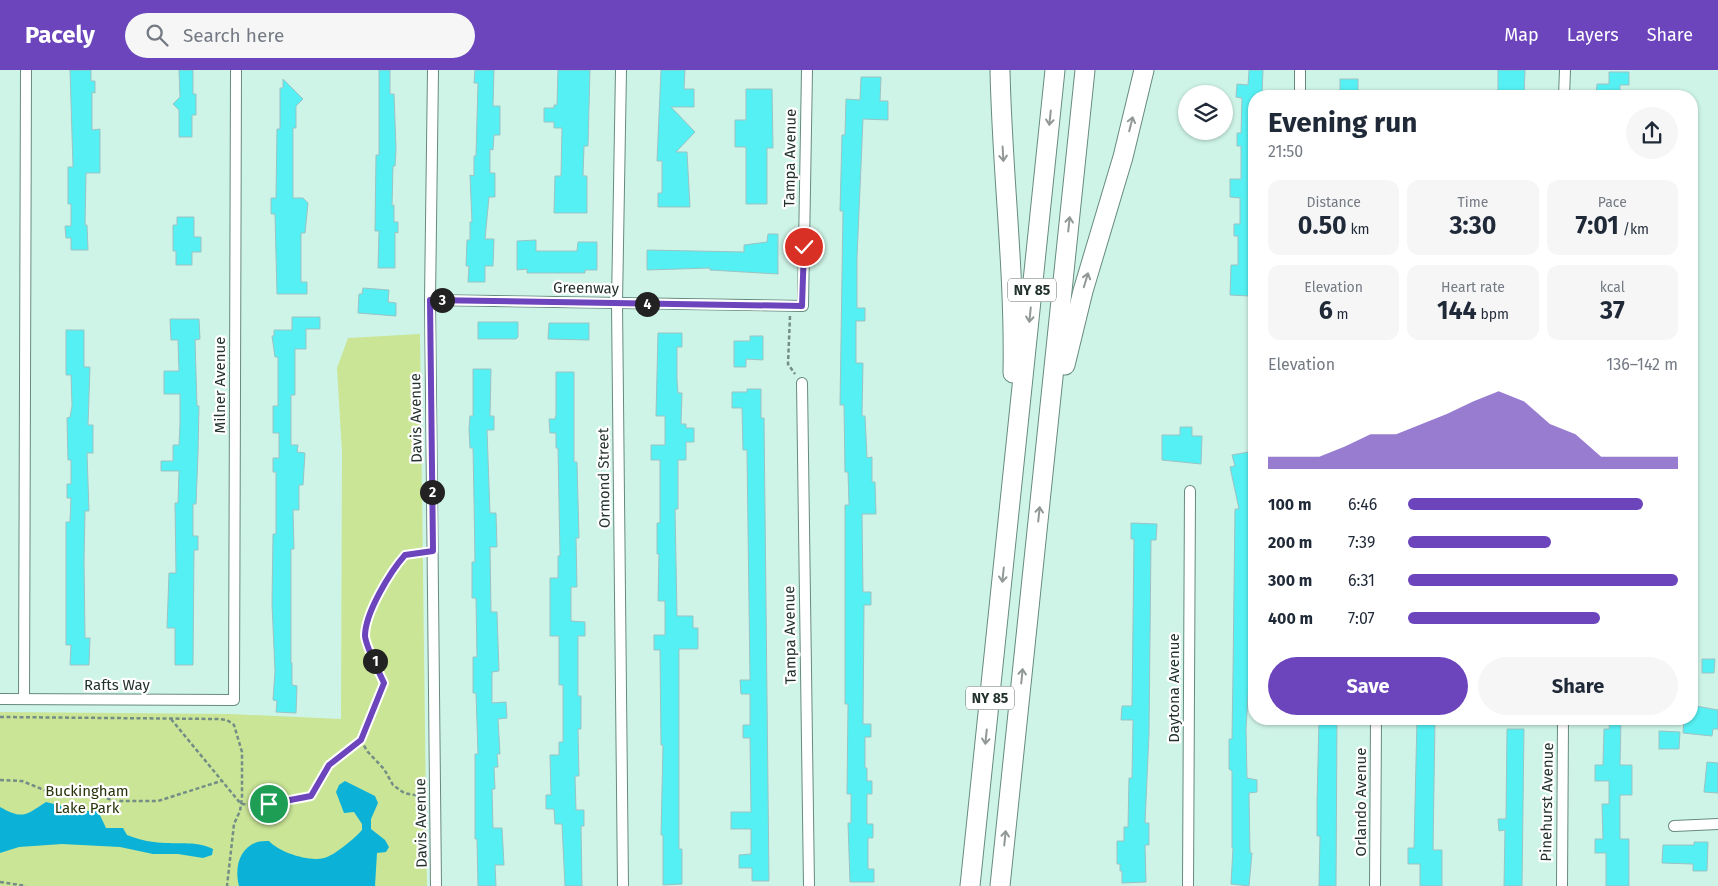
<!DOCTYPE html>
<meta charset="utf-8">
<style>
body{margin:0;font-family:"Fira Sans",sans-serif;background:#f6f6f7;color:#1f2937;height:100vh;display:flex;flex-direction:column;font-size:19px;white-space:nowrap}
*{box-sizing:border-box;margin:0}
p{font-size:16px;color:#747a83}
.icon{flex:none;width:28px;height:28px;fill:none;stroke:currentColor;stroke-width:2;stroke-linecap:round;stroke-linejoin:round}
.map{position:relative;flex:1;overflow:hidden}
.details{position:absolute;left:1248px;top:20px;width:450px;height:635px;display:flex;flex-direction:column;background:#fff;border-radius:20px;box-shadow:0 1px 4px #0004}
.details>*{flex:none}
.fabs{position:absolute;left:1178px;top:15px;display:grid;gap:10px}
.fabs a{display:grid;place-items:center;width:55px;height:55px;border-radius:50%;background:#fff;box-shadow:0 1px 4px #0004;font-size:25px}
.pin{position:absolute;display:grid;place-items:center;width:42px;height:42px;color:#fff;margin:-21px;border:2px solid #fff;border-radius:50%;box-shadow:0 1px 5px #0007}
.km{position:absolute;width:25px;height:25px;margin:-12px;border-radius:50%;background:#222;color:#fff;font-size:14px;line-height:25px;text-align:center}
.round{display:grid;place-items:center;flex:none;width:52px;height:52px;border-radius:26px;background:#f6f6f7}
.summary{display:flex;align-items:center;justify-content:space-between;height:85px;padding:0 20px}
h1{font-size:28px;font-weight:700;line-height:38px}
.metrics{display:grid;grid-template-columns:repeat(3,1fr);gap:8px;height:85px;padding:5px 20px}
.metrics div{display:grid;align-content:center;border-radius:12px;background:#f6f6f7;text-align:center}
.metrics b{font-size:25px;font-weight:700}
.metrics small{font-size:14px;font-weight:400}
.metrics p{font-size:14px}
.chart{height:140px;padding:10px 20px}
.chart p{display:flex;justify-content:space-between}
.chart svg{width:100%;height:90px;margin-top:5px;fill:#6c45bd;opacity:.7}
.primary-button{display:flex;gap:10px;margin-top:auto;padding:10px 20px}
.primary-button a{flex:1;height:58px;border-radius:30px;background:#6c45bd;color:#fff;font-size:20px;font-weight:700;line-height:58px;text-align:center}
.primary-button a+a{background:#f6f6f7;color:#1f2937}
ul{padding:0 20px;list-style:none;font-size:16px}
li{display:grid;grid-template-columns:80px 60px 1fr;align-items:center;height:38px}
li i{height:12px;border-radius:6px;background:#6c45bd}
header{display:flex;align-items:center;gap:30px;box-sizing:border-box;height:70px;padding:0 25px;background:#6c45bd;color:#fff}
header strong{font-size:24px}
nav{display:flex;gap:28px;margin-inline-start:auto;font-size:18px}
.search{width:350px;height:45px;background:#f6f6f7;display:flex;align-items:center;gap:12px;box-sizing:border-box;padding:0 18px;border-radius:28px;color:#747a83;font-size:19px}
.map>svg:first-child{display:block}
.green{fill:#cae596}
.water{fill:#0cb1d8}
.building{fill:#55f0f3;stroke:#9bc3c4}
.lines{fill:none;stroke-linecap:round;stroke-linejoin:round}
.street-casing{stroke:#678a7f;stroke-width:12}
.highway-casing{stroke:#678a7f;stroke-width:21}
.path{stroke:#748e85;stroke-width:2.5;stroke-dasharray:4 2.5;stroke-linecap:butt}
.street{stroke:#fff;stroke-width:10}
.highway{stroke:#fff;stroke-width:19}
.oneway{stroke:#919896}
.route-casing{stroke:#fff;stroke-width:10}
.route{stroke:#6c45bd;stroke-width:6}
.labels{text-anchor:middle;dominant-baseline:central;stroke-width:4.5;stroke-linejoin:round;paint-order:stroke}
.shield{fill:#fff;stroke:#65706c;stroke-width:1}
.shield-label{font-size:14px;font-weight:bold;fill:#23322d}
.street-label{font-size:15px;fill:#23322d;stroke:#fff}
.park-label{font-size:15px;fill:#28340b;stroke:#fff}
</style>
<header>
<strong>Pacely</strong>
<div class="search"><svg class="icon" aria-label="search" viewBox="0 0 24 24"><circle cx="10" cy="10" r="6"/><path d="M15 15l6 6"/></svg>Search here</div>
<nav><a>Map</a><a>Layers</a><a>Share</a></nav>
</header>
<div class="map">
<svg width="1718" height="816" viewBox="0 0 1718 816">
<rect width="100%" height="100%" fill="#cef4e7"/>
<!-- green -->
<polygon class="green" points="420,264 427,816 0,816 0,642 230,644 341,649 342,382 337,298 348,268"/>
<!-- water -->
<g class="water">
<path d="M345,711L375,726L378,733L371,749V759L385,770L389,777L386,782L377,783L375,816H239C233,793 243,769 269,771C279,782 308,792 324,788C334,786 355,768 362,760V754L354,742L344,743L336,722L339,715Z"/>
<path d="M46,732L83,741H98L106,758H123L127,765C135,768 144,771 154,772C173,775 196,770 213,779L212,785L203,788L178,784H153L120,777L62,774L19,777L0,783V737C23,750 26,745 46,732Z"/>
</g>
<!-- building -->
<g class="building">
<polygon points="70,0 91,0 91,11 95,11 95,23 92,22 92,60 100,59 100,103 86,103 85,155 87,155 88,180 71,180 71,168 66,168 65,156 71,156 71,134 68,134 68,97 73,97"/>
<polygon points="179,0 193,0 193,24 196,24 196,45 192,45 192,67 179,67 179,40 173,34 180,27"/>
<polygon points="379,0 390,0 390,24 394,24 396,79 395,96 393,96 392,136 394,135 394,152 398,152 398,163 395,162 395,198 378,198 379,161 375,161 376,85 379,85"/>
<polygon points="475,0 494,0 493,36 500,36 500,65 494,65 493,80 490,79 490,103 495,103 495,127 489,127 485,169 494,169 493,196 485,196 485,212 468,212 469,196 466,196 467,170 470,170 470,152 472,152 470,105 474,106 474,86 476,86 478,13 474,13"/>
<polygon points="558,0 590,0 588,76 584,76 583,106 587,106 587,143 554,143 555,106 561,106 562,58 554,58 554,52 544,52 544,38 554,38 554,35 557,35"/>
<polygon points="661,0 685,0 684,19 694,19 694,37 671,37 695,62 676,82 687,82 690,137 658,137 658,123 662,123 662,91 657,91"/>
<polygon points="1249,0 1263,0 1262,26 1254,26 1254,183 1250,183 1250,226 1230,225 1231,195 1238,195 1238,166 1234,166 1234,154 1240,154 1240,128 1230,127 1230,109 1241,109 1241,76 1237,76 1237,63 1241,63 1242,28 1236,27 1237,14 1248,15"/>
<polygon points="1498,0 1525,0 1524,26 1498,26"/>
<polygon points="1609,2 1629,2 1629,15 1620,15 1620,21 1609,20 1609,26 1596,26 1597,14 1609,14"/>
<polygon points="861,7 881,7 880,31 888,31 888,50 863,49 857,188 857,238 865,238 865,251 856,251 856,293 863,293 862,346 865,346 867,388 872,387 872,412 875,412 876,444 862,444 863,522 871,522 871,535 864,535 863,654 871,654 871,667 865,667 865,698 867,698 867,711 872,711 872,724 867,724 867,754 873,754 873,768 868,768 868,799 874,799 874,812 850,812 848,753 851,753 851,724 847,724 848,634 845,634 845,435 849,435 848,402 845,402 844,335 840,335 843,141 840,141 842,65 845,65 846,29 860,30"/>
<polygon points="283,9 303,29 296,36 296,58 293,58 293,128 303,128 308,133 305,163 301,163 301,212 307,212 307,224 277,224 275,144 271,144 271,128 276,128 277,59 280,59 280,18 283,18"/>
<rect x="1340" y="9" width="18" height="17"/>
<polygon points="746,19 772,19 773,78 767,78 767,134 746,134 746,77 735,77 735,50 746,50"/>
<polygon points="177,147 194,147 194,167 201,167 201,182 192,182 192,195 176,195 176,181 173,181 173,155 177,155"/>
<polygon points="768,164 778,164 778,204 710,200 710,198 647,200 647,180 744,182 744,175 767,172"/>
<polygon points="536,170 536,181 577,181 578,172 597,172 597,200 585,200 585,203 527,203 527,199 517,200 517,171"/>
<polygon points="363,218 389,220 388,232 396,233 396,246 358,243 359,224 362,224"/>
<polygon points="292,247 320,247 320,259 306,259 306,279 295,279 295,325 291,325 291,375 298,375 297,382 305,383 303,415 299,415 299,440 293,440 294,479 291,479 291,593 292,593 292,615 297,616 296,643 276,642 277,631 273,630 275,601 272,534 273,464 276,464 276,402 273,402 273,388 279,388 279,363 273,363 273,336 278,336 278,287 275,287 272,266 274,266 274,260 292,260"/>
<polygon points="170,249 199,249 200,269 195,270 197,336 199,336 198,383 196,434 193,434 193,466 198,466 198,480 194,480 193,595 175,595 175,558 167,558 169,503 176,503 175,433 178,433 179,401 161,401 161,391 173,391 173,375 179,375 180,354 180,324 164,324 164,301 179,301 178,270 171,270"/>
<polygon points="478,252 518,252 518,267 516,269 478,269"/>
<polygon points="549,253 589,253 589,270 548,269"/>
<polygon points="66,260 84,260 84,297 90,297 88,355 93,355 93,383 87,383 89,441 85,441 84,491 85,568 90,568 89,595 70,595 71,575 66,575 66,452 70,452 71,428 67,428 67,414 71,414 71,390 68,390 67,348 70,347 72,336 71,305 66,305"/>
<polygon points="658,263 682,263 682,277 677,277 677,310 678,323 682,323 681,354 686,354 686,358 694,358 694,372 686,372 686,390 678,390 678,439 675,439 677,546 693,546 693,558 698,558 698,579 679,579 679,779 682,779 682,814 663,815 663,765 661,765 663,675 661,675 660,580 654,580 654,565 665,565 665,531 658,531 659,484 657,484 657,453 660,453 660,390 651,390 651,375 665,375 665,346 656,346"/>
<polygon points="750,266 763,266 763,290 746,289 746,297 734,297 734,271 750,271"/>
<polygon points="473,299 491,299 490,346 494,346 494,360 487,360 490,443 496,443 497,477 490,477 491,542 497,542 499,601 492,602 492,633 506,632 507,648 498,649 500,684 497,684 498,697 494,697 495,719 492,719 493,758 502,758 504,795 495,795 496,816 478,816 477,769 475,769 475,684 478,684 476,623 473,623 473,587 477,587 476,528 472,528 472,492 475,492 474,429 473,378 470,378 469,359 470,346 473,346"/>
<polygon points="556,302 574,302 574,392 577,392 579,468 576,468 577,517 571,517 571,551 585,552 585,566 578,566 578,626 581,626 581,659 578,659 579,706 575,706 576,740 584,740 584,756 581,756 582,816 565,816 562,754 555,754 554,739 546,739 546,725 551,725 550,685 559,685 559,672 563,672 563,615 559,615 559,566 550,566 550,508 558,508 558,486 560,486 558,378 556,378 556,363 550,363 549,349 555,349 556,345"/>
<polygon points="747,319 761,319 761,348 764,348 769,811 752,811 752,798 739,798 739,785 751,784 751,759 731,759 731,742 751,742 750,668 743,668 743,655 750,655 750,624 741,624 740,610 750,610 747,380 743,380 742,338 732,338 732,322 747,322"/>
<polygon points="1180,357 1192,357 1192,366 1202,366 1201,394 1162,390 1162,365 1180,365"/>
<polygon points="1254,381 1251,582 1246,658 1247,708 1257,710 1257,722 1249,723 1250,783 1252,783 1249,816 1231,814 1233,778 1232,778 1232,701 1229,699 1229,669 1232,669 1233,603 1235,439 1239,439 1230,397 1235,396 1232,385"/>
<polygon points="1131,453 1157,454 1156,470 1151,470 1149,664 1145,753 1149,753 1149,775 1145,775 1146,812 1122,813 1122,801 1120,801 1120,794 1117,794 1117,771 1124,771 1124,757 1128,757 1129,708 1132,708 1133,650 1121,650 1122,636 1132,636 1134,469 1131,469"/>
<polygon points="1702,589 1715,589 1714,603 1702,603"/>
<polygon points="1696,636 1718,640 1718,659 1713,659 1712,666 1683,663 1684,649 1691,649 1691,639 1696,639"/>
<polygon points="1319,649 1337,649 1336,816 1319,816 1320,766 1317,766 1317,732"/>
<polygon points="1417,649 1435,650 1433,780 1442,780 1442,816 1420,816 1420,794 1408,794 1408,778 1414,778"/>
<polygon points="1610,649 1621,649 1620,695 1632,695 1632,725 1620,725 1620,769 1629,769 1629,816 1606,816 1606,783 1595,783 1595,769 1603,769 1602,734 1609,734 1609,711 1595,711 1595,695 1603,695 1604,659 1609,659"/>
<polygon points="1507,659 1524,659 1522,816 1504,816 1505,760 1499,761 1498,749 1506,749"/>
<polygon points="1659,661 1680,662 1679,679 1659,679"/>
<polygon points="1707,692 1718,693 1718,723 1704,722"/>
<polygon points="1694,772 1708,772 1707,801 1693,801 1693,794 1662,793 1663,775 1694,775"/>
</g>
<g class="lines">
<!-- street casing -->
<g class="street-casing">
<g id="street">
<polyline points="433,0 430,230 436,816"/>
<polyline points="621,0 617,233 623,816"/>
<polyline points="1300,26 1300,0"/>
<polyline points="1564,26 1565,0"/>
<polyline points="430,230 803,236 807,0"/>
<polyline points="802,313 809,816"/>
<polyline points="0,629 234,630 236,0"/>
<polyline points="24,629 26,0"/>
<polyline points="1674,756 1718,754"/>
<polyline points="1188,816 1190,421"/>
<polyline points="1375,816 1376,649"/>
<polyline points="1562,816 1563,649"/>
</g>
</g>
<!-- highway casing -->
<g class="highway-casing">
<g id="highway">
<path d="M1000,0C1002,101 1015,202 1013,303"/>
<polyline points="1065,295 1083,221 1123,87 1144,0"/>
<polyline points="970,816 1055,0"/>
<polyline points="1000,816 1085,0"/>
</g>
</g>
<!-- path -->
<g class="path">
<polyline points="790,246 788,294 795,304"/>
<polyline points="0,647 218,649 227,650 234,655 242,682 242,728 240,741 234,754 227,816"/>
<path d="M171,649L241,734L269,735L311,726L329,695L361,670L384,613C379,602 366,577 365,566C365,542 390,502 405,485L421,483"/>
<polyline points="361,670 367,681 384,699 393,715 404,723 425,727"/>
<polyline points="0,710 22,711 44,720 85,719 114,731 158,731 221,711"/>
<polyline points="0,812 26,816"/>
</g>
<!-- street -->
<use href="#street" class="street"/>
<!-- highway -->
<use href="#highway" class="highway"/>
</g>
<!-- one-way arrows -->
<defs><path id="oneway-shaft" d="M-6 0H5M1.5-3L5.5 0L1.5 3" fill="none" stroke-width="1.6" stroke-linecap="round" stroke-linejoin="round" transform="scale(1.25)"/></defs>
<g class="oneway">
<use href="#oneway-shaft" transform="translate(1050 48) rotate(96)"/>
<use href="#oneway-shaft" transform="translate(1131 54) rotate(-76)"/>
<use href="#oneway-shaft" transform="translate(1003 84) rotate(87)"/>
<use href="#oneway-shaft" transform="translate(1069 154) rotate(-84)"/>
<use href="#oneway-shaft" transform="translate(1086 210) rotate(-73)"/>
<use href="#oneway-shaft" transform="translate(1030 245) rotate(96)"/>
<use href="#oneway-shaft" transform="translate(1039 444) rotate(-84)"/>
<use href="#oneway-shaft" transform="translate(1003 505) rotate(96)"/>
<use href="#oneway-shaft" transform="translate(1022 606) rotate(-84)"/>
<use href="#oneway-shaft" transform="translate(986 667) rotate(96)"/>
<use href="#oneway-shaft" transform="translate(1005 768) rotate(-84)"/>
</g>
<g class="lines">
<!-- route casing -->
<g class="route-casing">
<path id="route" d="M269,734L311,726L329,695L361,670L384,613C379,602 366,577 365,566C365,543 390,502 405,485L433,481L430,230L802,236L804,177"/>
</g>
<!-- route -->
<use href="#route" class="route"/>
</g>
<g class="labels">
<!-- shield labels -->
<g class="shield">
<rect x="1008" y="208.5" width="48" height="23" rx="4"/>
<rect x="966" y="616.5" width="48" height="23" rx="4"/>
</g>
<g class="shield-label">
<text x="1032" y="220">NY 85</text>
<text x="990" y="628">NY 85</text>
</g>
<!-- street labels -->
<g class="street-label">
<text transform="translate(790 88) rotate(-89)">Tampa Avenue</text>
<text transform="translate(586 218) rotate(1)">Greenway</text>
<text transform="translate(220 315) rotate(-90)">Milner Avenue</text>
<text transform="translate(416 348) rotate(-91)">Davis Avenue</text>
<text transform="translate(604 408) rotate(-91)">Ormond Street</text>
<text transform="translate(790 565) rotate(-91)">Tampa Avenue</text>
<text x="117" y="615">Rafts Way</text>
<text transform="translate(1174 618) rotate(-90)">Daytona Avenue</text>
<text transform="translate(1361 732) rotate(-90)">Orlando Avenue</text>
<text transform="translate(1547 732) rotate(-89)">Pinehurst Avenue</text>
<text transform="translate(421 753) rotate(-91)">Davis Avenue</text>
</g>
<!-- park labels -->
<g class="park-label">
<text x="87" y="721">Buckingham<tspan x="87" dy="17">Lake Park</tspan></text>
</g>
</g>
</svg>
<div class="fabs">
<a><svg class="icon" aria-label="layers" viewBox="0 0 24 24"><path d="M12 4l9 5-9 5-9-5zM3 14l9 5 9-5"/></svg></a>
</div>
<div class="pin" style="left:269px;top:734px;background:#1e9e55"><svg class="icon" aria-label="arrive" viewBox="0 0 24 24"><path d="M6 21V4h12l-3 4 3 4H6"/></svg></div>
<div class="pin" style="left:804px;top:177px;background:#d93025"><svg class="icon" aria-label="check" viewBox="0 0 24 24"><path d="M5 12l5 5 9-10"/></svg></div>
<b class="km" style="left:375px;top:591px">1</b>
<b class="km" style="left:432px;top:422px">2</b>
<b class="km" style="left:442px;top:230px">3</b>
<b class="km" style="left:647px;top:234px">4</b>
<section class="details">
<div class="summary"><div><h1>Evening run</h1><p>21:50</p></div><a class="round"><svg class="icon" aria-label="share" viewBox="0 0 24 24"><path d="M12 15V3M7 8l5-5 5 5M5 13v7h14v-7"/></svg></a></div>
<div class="metrics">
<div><p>Distance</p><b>0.50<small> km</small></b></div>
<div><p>Time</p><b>3:30</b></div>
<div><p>Pace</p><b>7:01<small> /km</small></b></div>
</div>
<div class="metrics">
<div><p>Elevation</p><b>6<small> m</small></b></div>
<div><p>Heart rate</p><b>144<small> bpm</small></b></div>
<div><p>kcal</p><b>37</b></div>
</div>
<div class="chart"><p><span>Elevation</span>136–142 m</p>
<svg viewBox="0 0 160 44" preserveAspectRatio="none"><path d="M0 44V38L10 38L20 38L30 33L40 27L50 27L60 22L70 17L80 11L90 6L100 11L110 22L120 27L130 38L140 38L150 38L160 38V44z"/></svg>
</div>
<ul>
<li><b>100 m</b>6:46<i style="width:87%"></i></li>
<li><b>200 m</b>7:39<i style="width:53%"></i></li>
<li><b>300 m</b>6:31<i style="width:100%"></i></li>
<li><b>400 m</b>7:07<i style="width:71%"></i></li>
</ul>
<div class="primary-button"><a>Save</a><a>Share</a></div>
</section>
</div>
